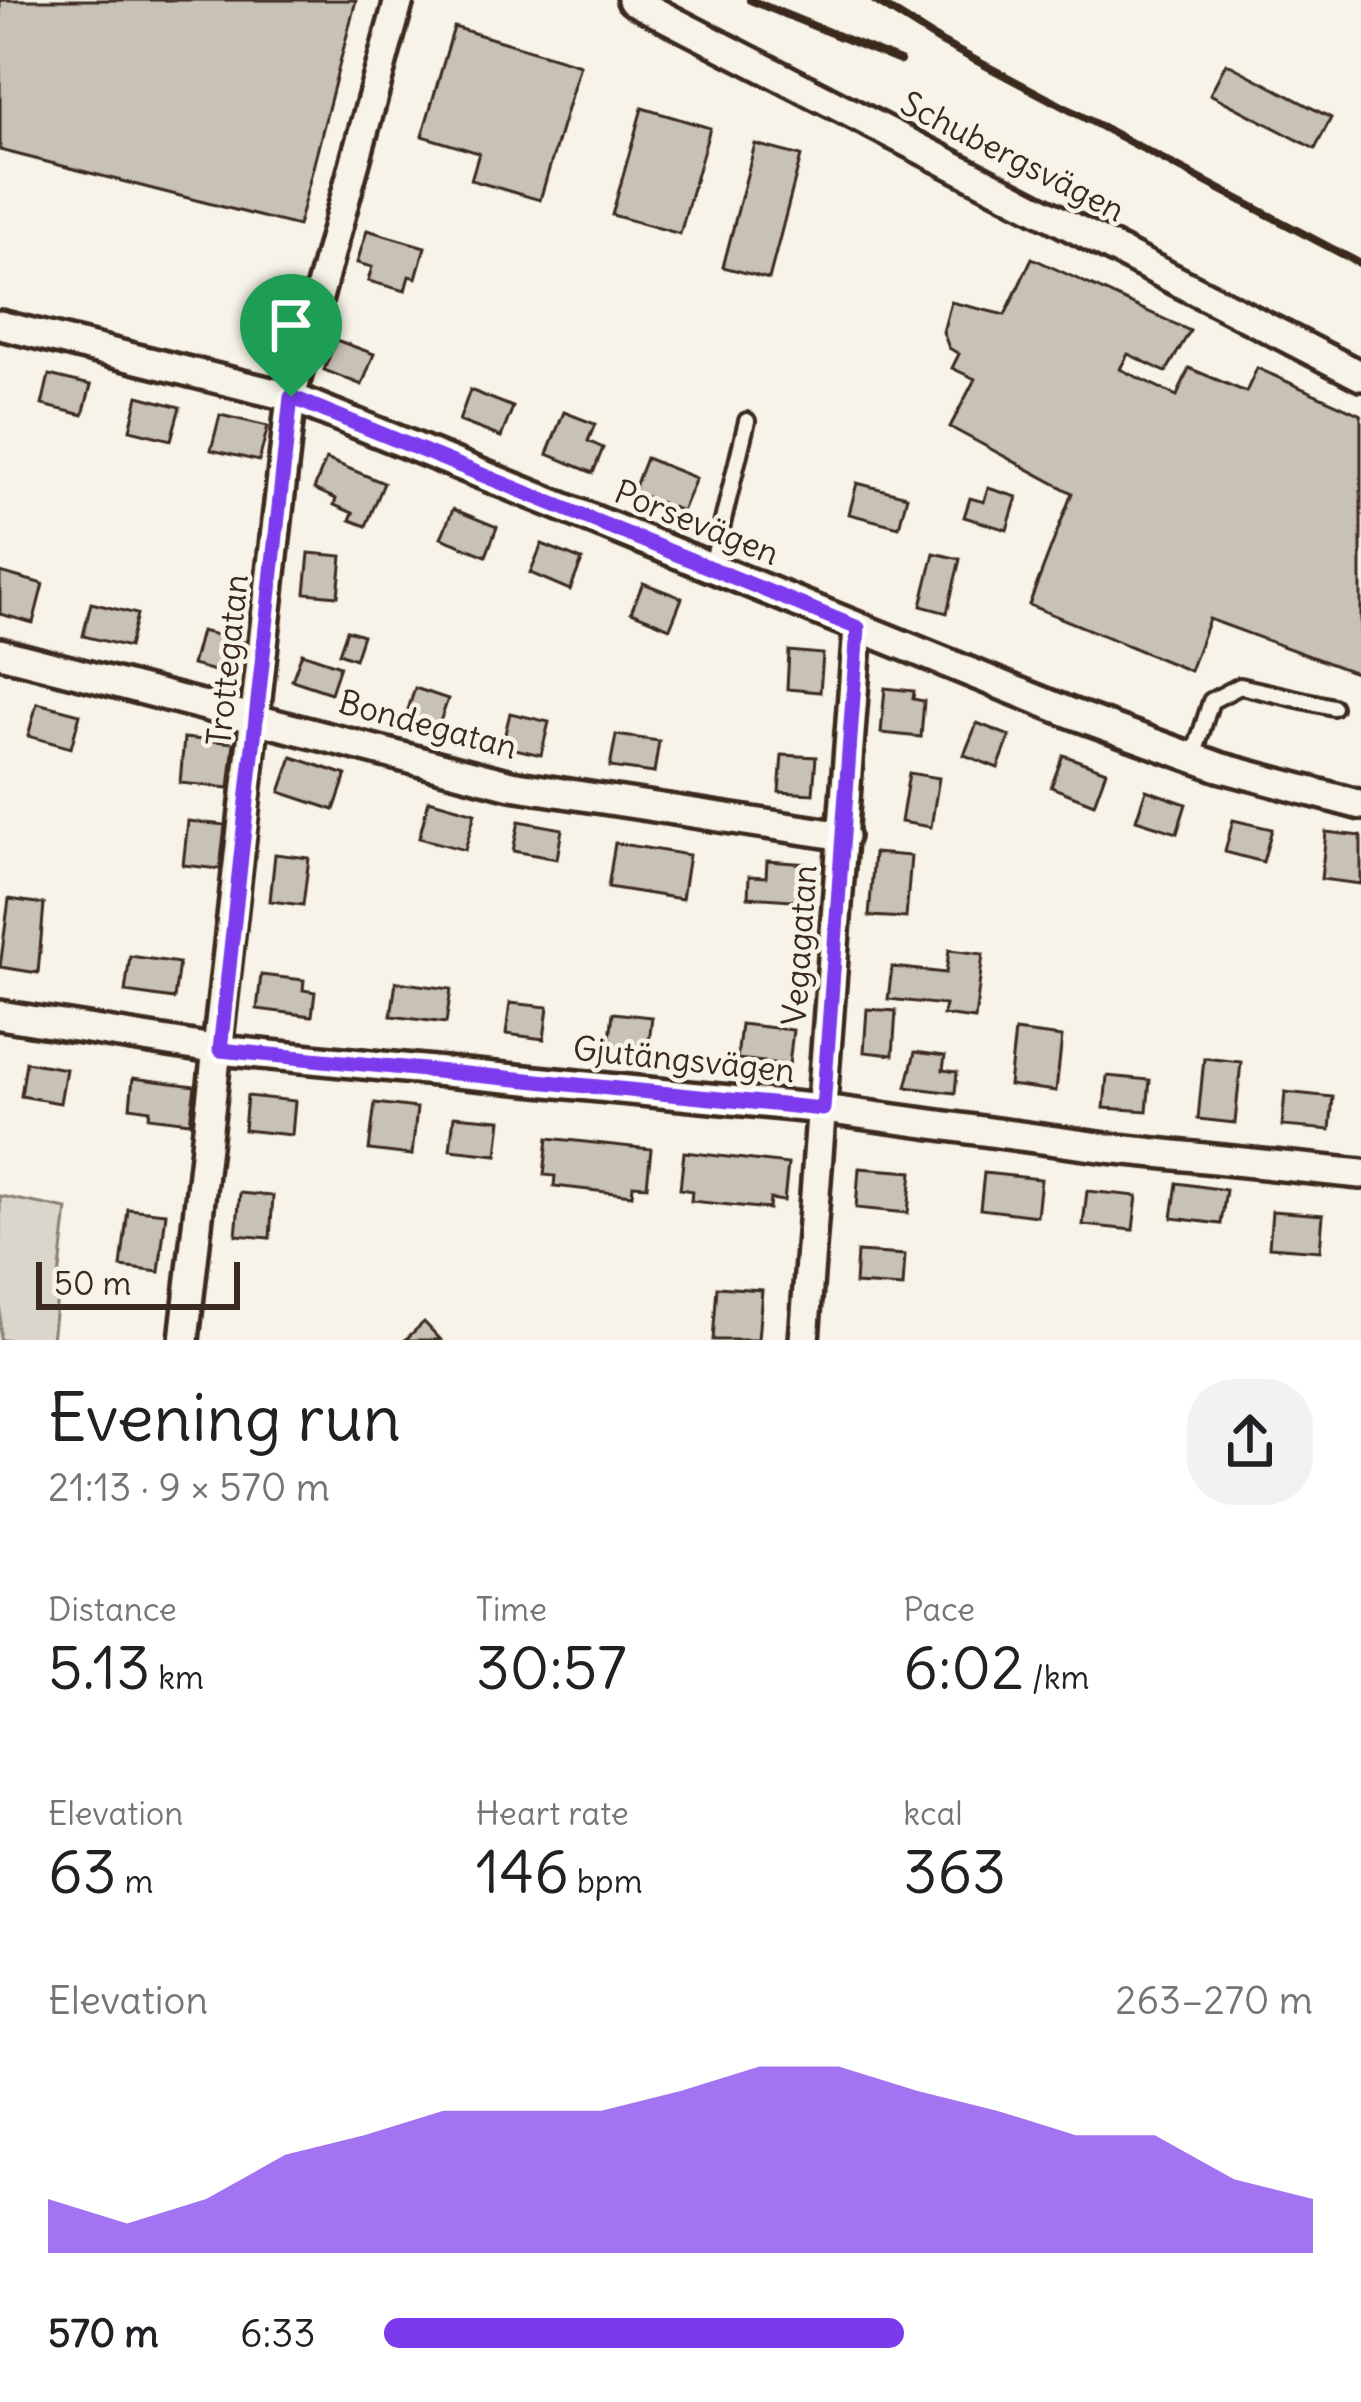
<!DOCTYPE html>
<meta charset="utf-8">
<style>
body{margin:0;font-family:Delius,sans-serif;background:#f2f2f2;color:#202124;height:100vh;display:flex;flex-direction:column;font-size:45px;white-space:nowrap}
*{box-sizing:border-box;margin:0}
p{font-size:39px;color:#757577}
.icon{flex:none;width:66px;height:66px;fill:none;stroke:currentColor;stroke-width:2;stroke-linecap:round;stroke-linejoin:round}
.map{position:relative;height:1340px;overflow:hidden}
.panel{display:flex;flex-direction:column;background:#fff;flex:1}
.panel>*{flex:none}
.scale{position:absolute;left:36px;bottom:30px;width:204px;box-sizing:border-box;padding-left:12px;border:6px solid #3b2a1e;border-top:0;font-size:33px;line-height:42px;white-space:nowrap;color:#3b2a1e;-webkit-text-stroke:9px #f7f3e8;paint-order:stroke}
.pin{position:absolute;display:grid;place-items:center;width:102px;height:102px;color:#fff;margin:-123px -51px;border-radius:50% 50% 50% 0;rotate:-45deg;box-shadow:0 0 12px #0007}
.pin .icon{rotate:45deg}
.round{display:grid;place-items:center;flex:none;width:126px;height:126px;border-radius:48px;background:#f2f2f2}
.head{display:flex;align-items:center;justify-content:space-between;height:204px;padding:0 48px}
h1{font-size:66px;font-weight:600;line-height:90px}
.figures{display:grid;grid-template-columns:repeat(3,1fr);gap:18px;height:204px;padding:12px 48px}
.figures div{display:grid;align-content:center}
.figures b{font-size:60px;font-weight:600}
.figures small{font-size:33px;font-weight:400}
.figures p{font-size:33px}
.chart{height:336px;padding:24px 48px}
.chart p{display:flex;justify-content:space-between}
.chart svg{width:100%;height:216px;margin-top:12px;fill:#7c3aed;opacity:.7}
ul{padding:0 48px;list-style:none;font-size:39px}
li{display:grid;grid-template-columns:192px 144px 1fr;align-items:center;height:90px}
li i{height:30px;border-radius:15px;background:#7c3aed}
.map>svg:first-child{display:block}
.green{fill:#dbd6cb;stroke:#8b8074;stroke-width:3}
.building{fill:#c8c1b6;stroke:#3b2a1e;stroke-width:3}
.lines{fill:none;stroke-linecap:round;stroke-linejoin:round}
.service-casing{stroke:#3b2a1e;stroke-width:22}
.minor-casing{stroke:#3b2a1e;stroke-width:36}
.service{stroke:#f7f3e8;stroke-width:14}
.minor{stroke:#f7f3e8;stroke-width:27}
.rail{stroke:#3b2a1e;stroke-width:8}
.route-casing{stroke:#fff;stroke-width:24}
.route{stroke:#7c3aed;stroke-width:15}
.labels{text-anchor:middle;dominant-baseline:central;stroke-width:9;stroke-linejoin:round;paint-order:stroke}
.street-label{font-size:33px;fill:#3b2a1e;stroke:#f7f3e8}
</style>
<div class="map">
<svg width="1361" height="1340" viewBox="0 0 1361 1340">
<rect width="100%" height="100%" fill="#f7f3e8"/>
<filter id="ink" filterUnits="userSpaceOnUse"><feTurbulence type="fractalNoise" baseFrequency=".00833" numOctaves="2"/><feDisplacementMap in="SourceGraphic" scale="24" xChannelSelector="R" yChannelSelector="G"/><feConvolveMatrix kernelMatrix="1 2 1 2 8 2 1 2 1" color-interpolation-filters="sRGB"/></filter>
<g filter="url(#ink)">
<!-- green -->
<polygon class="green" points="0,1196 67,1209 52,1340 0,1340"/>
<!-- building -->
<g class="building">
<polygon points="0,0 356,0 298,226 0,150"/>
<polygon points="454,27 580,65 540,200 471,180 479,153 422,136"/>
<polygon points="1226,63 1331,118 1315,149 1210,94"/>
<polygon points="642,108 710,128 680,234 612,215"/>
<polygon points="755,144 801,156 769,279 723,267"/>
<polygon points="367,230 425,247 416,278 409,276 405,291 368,281 372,267 357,263"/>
<polygon points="1032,258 1190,331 1166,372 1128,354 1120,369 1177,396 1189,368 1246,392 1257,368 1361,415 1361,675 1209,619 1190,671 1029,605 1072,493 950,427 975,379 952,368 959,354 949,348 943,332 951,302 1005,315"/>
<polygon points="336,340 374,354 362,385 324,370"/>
<polygon points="49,375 91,385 83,415 42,405"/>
<polygon points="470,390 513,407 501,437 459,421"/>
<polygon points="138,396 180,407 171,440 130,430"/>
<polygon points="564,412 595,424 588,441 603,448 593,473 547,454"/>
<polygon points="220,415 268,426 259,461 211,450"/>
<polygon points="646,458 696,478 682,511 633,492"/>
<polygon points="326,459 384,483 366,526 350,520 353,513 334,505 336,499 314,489"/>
<polygon points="857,483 907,496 899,527 849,514"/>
<polygon points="988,488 1017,497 1007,530 964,517 970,498 984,502"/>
<polygon points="453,509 497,527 486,556 441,538"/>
<polygon points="542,544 582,560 570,590 530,573"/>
<polygon points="309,553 342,556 338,596 305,593"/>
<polygon points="934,553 960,559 947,613 921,606"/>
<polygon points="0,572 43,584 33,623 0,614"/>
<polygon points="643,583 682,598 670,628 631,612"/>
<polygon points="91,603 137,614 129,647 83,636"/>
<polygon points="347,630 363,635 355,659 339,653"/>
<polygon points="201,631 245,642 236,677 192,665"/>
<polygon points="789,651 823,654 820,692 787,689"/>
<polygon points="302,653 340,666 331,693 292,680"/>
<polygon points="415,688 448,699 437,730 405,719"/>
<polygon points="885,688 914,691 913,699 924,701 921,737 881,733"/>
<polygon points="37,703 80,714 71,748 28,736"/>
<polygon points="510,713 549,722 541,755 502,746"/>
<polygon points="977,723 1010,736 998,768 964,755"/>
<polygon points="616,735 659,741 654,773 610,767"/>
<polygon points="184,738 234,743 229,788 180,783"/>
<polygon points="782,755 816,757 813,794 779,792"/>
<polygon points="1063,755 1106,771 1094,804 1051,787"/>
<polygon points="292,757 346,775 334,810 280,792"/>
<polygon points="909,773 939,778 931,827 901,822"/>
<polygon points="1146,790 1186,804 1177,833 1136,820"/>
<polygon points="429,800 475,813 465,850 419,838"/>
<polygon points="1233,820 1272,829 1263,862 1225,852"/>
<polygon points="188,821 225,825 220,869 183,865"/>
<polygon points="519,821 562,829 557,859 513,851"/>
<polygon points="1326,832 1361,836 1361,884 1321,879"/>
<polygon points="615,843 689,855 682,899 608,887"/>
<polygon points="874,853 911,856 906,918 869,916"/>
<polygon points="275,854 309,858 303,905 270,901"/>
<polygon points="767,861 808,864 805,901 748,897 749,876 766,877"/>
<polygon points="9,899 44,904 38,973 0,967"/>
<polygon points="949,950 983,954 975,1019 943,1015 945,1005 888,999 892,967 946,973"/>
<polygon points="130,956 179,963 174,999 125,992"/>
<polygon points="261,975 304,980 303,990 315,992 312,1016 257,1009"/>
<polygon points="396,982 451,989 446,1023 391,1016"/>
<polygon points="510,1003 548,1007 544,1039 506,1034"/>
<polygon points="867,1009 896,1011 893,1055 864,1052"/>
<polygon points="613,1013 652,1017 648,1051 609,1046"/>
<polygon points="741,1024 793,1030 789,1065 737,1059"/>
<polygon points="1015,1031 1062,1037 1056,1091 1009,1085"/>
<polygon points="915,1052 945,1056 943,1070 957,1072 955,1093 906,1087"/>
<polygon points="1204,1058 1241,1062 1235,1123 1198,1119"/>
<polygon points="26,1062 66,1069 60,1103 21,1096"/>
<polygon points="1107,1076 1150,1080 1147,1111 1104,1108"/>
<polygon points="133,1078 195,1086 190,1122 149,1117 150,1110 130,1107"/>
<polygon points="1285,1092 1333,1097 1330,1130 1282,1126"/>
<polygon points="247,1096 295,1101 292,1135 244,1130"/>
<polygon points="375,1103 417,1108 412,1155 369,1150"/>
<polygon points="454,1116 501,1120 497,1155 450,1150"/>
<polygon points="548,1138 651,1149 647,1186 633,1185 632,1195 554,1186 555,1176 544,1175"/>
<polygon points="684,1152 788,1164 784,1201 770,1199 769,1209 691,1201 692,1191 680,1189"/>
<polygon points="859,1168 912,1172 908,1213 856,1208"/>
<polygon points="984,1173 1041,1179 1037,1216 980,1209"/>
<polygon points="1177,1183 1226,1190 1221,1224 1172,1218"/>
<polygon points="1087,1191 1137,1196 1133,1230 1083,1225"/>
<polygon points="240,1193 273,1196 270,1238 236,1235"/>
<polygon points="128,1209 166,1213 159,1272 121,1267"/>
<polygon points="1272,1211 1323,1215 1320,1251 1269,1247"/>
<polygon points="857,1252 905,1255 903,1287 855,1284"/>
<polygon points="717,1287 762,1290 758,1340 713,1340"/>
<polygon points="424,1322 441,1340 405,1340"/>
</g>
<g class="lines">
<!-- service casing -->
<g class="service-casing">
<g id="service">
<polyline points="712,566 747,421"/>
<polyline points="1193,758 1211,701 1240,686 1333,707"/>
</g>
</g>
<!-- minor casing -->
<g class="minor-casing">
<g id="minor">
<polyline points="632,0 1361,376"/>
<polyline points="0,325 291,397 1073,714 1219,767 1361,805"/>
<polyline points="0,653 511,785 844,836"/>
<polyline points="0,1015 219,1050 823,1109 1107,1148 1361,1174"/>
<polyline points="184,1340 291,397 399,0"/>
<polyline points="804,1340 858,628"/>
</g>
</g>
<!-- service -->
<use href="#service" class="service"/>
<!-- minor -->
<use href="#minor" class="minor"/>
<!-- rail -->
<g class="rail">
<polyline points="750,0 900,61"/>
<polyline points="874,0 941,42 1361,264"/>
</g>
</g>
</g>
<g class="lines" filter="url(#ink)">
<!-- route casing -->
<g class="route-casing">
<polygon id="route" points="291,397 858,628 823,1109 220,1050"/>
</g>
<!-- route -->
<use href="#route" class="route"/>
</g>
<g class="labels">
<!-- street labels -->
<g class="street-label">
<text transform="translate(1013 156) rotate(27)">Schubergsvägen</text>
<text transform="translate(697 522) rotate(22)">Porsevägen</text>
<text transform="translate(227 660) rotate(-84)">Trottegatan</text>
<text transform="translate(428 724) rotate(15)">Bondegatan</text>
<text transform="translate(799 945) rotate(-86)">Vegagatan</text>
<text transform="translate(684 1059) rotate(6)">Gjutängsvägen</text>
</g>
</g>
</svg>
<div class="scale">50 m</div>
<div class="pin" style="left:291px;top:397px;background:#1e9e55"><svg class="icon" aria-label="arrive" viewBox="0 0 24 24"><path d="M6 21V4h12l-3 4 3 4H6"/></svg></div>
</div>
<section class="panel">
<div class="head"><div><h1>Evening run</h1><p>21:13 · 9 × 570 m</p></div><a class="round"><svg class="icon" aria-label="share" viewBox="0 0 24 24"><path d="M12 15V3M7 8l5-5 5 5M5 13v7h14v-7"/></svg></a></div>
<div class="figures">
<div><p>Distance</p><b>5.13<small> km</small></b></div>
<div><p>Time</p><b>30:57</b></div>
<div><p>Pace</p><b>6:02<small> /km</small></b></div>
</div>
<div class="figures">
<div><p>Elevation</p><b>63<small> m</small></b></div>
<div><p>Heart rate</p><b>146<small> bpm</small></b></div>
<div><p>kcal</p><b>363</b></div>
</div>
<div class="chart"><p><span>Elevation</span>263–270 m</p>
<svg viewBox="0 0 160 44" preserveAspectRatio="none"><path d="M0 44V33L10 38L20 33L30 24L40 20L50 15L60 15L70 15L80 11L90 6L100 6L110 11L120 15L130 20L140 20L150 29L160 33V44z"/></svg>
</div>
<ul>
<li><b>570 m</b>6:33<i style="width:56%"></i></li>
</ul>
</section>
